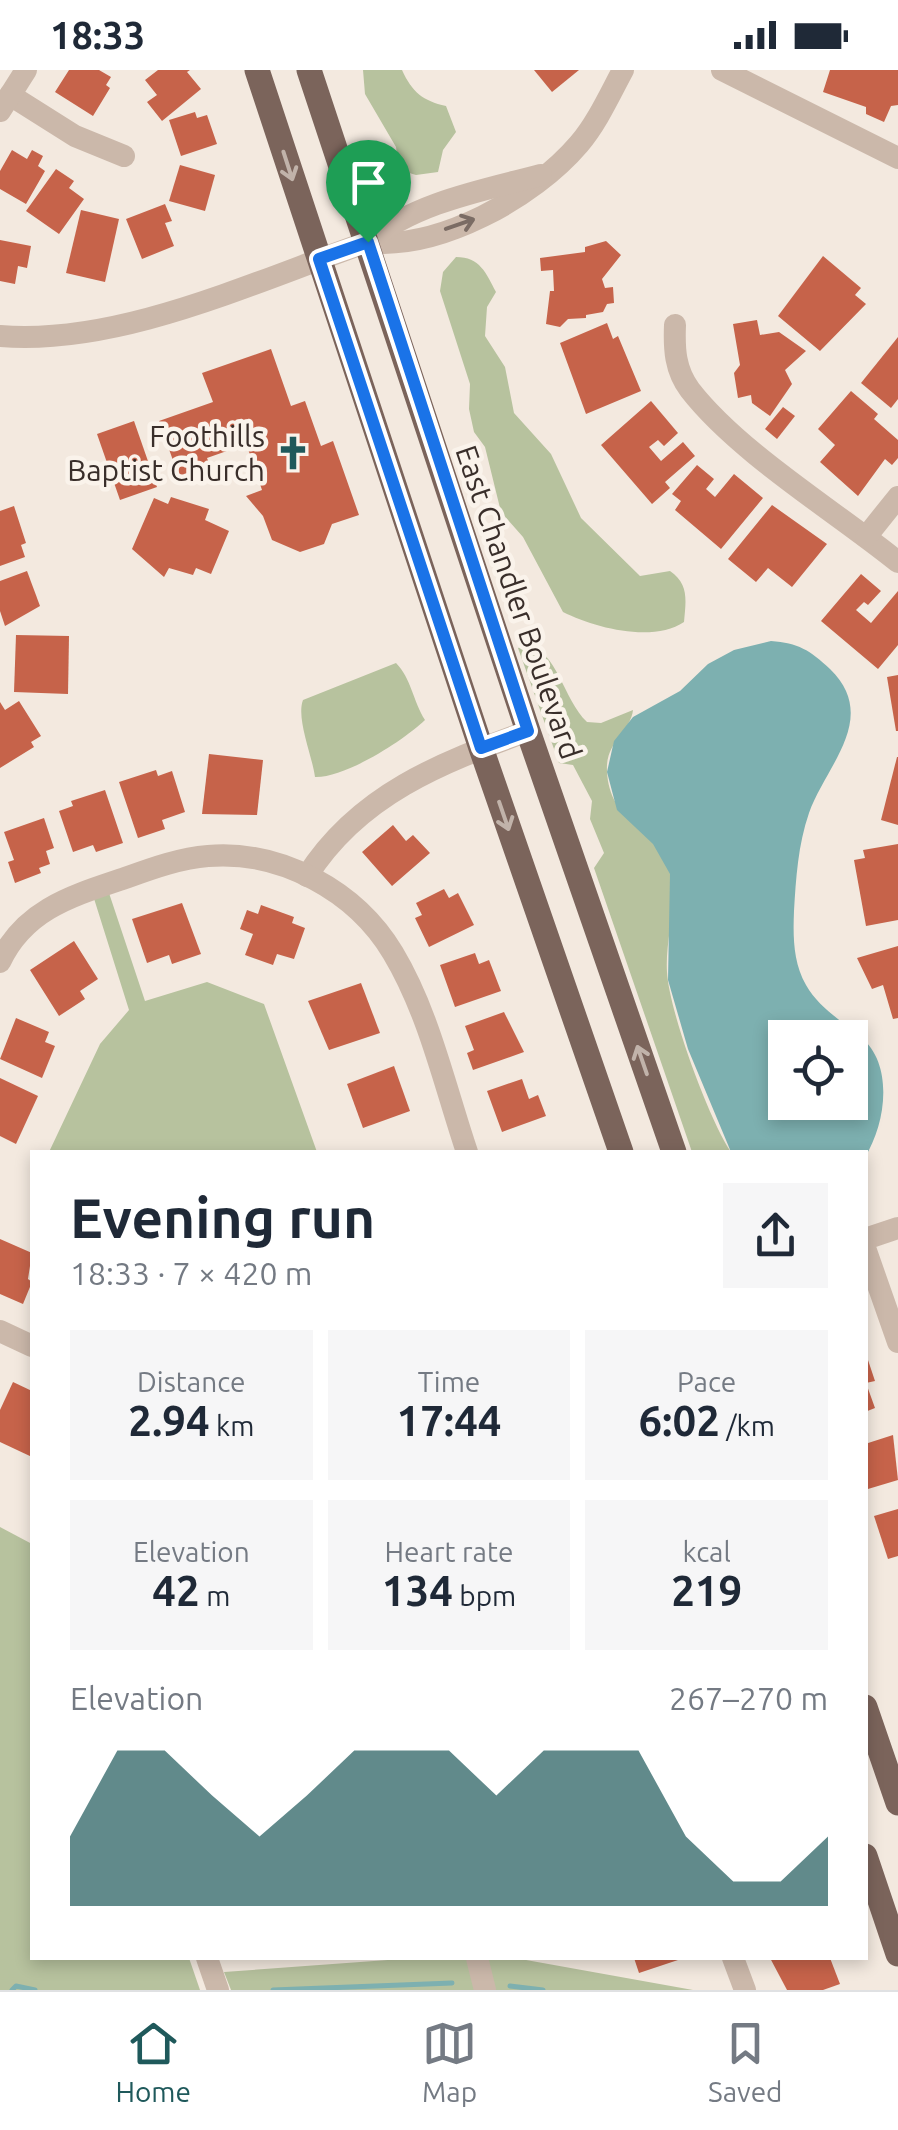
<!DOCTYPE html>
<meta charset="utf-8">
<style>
body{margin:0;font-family:Ubuntu,sans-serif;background:#f6f6f7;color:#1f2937;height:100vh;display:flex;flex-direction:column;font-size:38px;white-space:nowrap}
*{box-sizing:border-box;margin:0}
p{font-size:32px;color:#747a83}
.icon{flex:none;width:55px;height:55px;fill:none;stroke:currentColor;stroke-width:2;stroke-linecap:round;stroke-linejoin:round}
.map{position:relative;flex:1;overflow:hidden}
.side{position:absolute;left:30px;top:1080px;width:838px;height:810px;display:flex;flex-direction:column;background:#fff;border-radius:0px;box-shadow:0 5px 15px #0003}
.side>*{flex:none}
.buttons{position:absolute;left:768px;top:950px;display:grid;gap:20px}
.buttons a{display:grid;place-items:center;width:100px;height:100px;border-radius:0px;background:#fff;box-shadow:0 5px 15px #0003;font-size:50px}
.pin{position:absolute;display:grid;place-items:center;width:85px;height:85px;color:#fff;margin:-102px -42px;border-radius:50% 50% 50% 0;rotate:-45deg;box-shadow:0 0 10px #0007}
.pin .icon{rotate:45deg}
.round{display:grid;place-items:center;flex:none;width:105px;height:105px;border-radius:0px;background:#f6f6f7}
.overview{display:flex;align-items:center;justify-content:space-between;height:170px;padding:0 40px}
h1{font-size:55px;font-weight:600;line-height:75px}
.metrics{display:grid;grid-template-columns:repeat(3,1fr);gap:15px;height:170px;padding:10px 40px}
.metrics div{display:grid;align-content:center;border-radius:0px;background:#f6f6f7;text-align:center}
.metrics b{font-size:42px;font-weight:600}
.metrics small{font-size:28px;font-weight:400}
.metrics p{font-size:28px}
.chart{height:280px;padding:20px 40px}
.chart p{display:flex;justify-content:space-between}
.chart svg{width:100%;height:180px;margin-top:10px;fill:#1f595b;opacity:.7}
.status{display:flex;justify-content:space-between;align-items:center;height:70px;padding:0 50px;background:#fff;direction:ltr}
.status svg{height:28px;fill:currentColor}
.menu{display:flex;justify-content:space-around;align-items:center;height:140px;border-top:2px solid #e0e1e3;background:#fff;font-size:28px;color:#747a83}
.menu a{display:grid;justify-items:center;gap:5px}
.menu .selected{color:#1f595b}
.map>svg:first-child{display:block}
.green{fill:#b7c29e}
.water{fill:#7db0b0;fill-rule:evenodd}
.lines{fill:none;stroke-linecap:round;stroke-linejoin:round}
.stream{stroke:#7db0b0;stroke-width:5}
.building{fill:#c6634a}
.minor{stroke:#cbb8aa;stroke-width:22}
.major{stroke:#7b645b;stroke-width:25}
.oneway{stroke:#c1b3aa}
.oneway2{stroke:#7b6c64}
.route-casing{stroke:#fff;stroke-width:20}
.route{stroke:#1a73e8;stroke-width:12}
.labels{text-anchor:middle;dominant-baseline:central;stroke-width:9;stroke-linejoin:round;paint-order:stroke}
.poi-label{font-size:30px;fill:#392e2a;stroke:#faf3eb;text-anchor:end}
.street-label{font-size:30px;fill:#392e2a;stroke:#faf3eb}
</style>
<div class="status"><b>18:33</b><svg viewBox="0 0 49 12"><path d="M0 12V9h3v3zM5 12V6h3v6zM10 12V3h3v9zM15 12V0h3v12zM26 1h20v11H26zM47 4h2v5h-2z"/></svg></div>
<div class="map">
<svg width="898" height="1920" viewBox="0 0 898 1920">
<rect width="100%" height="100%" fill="#f3e9df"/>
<!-- green -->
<g class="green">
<path d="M363,0H402C412,22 423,31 446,36L456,62L443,80L438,102L416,105L406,102L398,92L396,77L365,24Z"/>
<path d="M456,187C480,187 486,203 496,222L487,237L485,266L505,297L514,343L551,384L581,448L640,506L670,501C689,514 686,530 684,552C653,573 595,558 563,542L523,467L501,442L485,377L474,362L469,339L470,314L440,221L443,202Z"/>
<path d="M527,575C557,580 563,629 587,652L601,653L633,640C631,661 605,672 607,701C609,754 659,760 670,802C678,835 665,869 667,902C669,941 709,1050 731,1082H692L594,798L604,783L590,749L592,731L573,695L559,693L518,578Z"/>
<path d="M396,593C411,608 413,631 425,650C403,671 345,708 315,707C312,685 296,648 303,630Z"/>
<polygon points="106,814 145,931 207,912 264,934 317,1082 49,1082 100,974 129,940 91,819"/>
<polygon points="0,1457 32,1474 32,1888 189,1888 200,1920 0,1920"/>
<polygon points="415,1888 515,1888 693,1920 231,1920 224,1902"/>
</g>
<!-- water -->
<path class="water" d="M771,571C798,573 810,580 830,599C880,648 826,695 809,743C798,775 796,808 794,841C793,866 793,892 806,915C820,939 841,950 861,967C895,996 885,1055 865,1087V1082H731L688,979L668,910L670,804L653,774L617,740L607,702L614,671L633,647L680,621L708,594L734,580ZM785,968H850V1032H785Z"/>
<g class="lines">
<!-- stream -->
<g class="stream">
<polyline points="510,1916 543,1920"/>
<polyline points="12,1920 16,1916 35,1920"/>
<polyline points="273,1920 452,1913"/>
</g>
</g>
<!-- building -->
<g class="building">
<polygon points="69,0 99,0 111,7 106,15 110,18 93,46 55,22"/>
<polygon points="158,0 190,0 187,2 201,19 162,51 147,32 157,25 145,10"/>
<polygon points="534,0 579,0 552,22"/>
<polygon points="830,0 898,0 898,35 891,36 884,52 866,44 866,37 823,22"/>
<polygon points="195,42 197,48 207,45 217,74 181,86 169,50"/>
<polygon points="12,80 27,89 32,80 43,86 38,96 45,101 26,134 0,119 0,101"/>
<polygon points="180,95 215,105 205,141 169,131"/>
<polygon points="56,99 74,111 69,118 84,129 59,164 26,141"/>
<polygon points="165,134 172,151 165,153 174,176 142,189 126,149"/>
<polygon points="81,140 119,149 105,212 66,203"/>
<polygon points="0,170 31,176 27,198 18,196 15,214 0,211"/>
<polygon points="606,171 621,185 602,209 605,218 613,217 614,233 607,234 603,242 586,245 586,248 568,249 560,257 546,254 550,221 554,221 553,200 541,201 540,188 585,182 585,177"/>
<polygon points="823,186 861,218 855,225 866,234 820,281 778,246"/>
<polygon points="757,250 760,265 779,262 806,281 785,300 792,314 770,346 752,333 751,325 738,328 734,303 740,295 733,254"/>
<polygon points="607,253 613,269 618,266 641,321 586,344 560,273"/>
<polygon points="898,267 898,329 891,338 861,313"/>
<polygon points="271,279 291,336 305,331 321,376 333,371 359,445 332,454 324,474 300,482 272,470 263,446 246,426 262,420 248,379 241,376 207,388 212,401 181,413 159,351 213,332 202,303"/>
<polygon points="851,321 878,344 874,349 898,370 898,388 892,395 885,389 858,426 820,392 835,375 818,359"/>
<polygon points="651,331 678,363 664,376 658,370 649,377 661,391 683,372 695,386 665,412 670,418 652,434 601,375"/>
<polygon points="783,337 795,346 777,369 765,359"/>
<polygon points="134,351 157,417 120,430 97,364"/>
<polygon points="697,395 714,409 706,419 715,427 734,404 763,428 721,479 675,440 681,431 672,424"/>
<polygon points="171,427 209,439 205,450 229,461 211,504 196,498 193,505 169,498 164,507 132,479 154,428 168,434"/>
<polygon points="772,435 827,474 792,517 768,498 756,512 728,489"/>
<polygon points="14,436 26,473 21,475 25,487 0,496 0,441"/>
<polygon points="27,501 40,536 5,556 0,541 0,511"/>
<polygon points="861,504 881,521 868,535 864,532 856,540 871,553 898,521 898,575 878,599 821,551"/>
<polygon points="16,565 69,566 68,624 14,622"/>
<polygon points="898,605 898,661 896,661 887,607"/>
<polygon points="19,631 41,666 31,672 34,677 0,698 0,632 5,640"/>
<polygon points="209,684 263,690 257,745 202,744"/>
<polygon points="897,687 898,687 898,755 881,750"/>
<polygon points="156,700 158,706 172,701 185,742 162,750 165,759 138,768 119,712"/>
<polygon points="105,720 123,773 96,782 93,775 73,782 59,741 73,736 71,731"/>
<polygon points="44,748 54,778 46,781 50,794 39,798 41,803 15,813 8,792 14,790 4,762"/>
<polygon points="393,755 406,771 413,765 430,783 392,816 362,782"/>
<polygon points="898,774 898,850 866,856 854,790 865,788 863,780"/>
<polygon points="444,819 449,828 458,823 474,855 429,877 415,848 422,845 416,833"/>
<polygon points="182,833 201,884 172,894 169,885 147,893 132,849"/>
<polygon points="261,835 294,847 292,853 305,858 294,889 277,884 273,895 245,885 253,864 240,859 247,840 258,844"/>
<polygon points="74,871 98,909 80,921 85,929 59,946 30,900"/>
<polygon points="898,876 898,948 893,949 883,915 872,919 857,888"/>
<polygon points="475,883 479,894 489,890 501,921 455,937 440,895"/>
<polygon points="361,913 380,963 329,980 308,931"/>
<polygon points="504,942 524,982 473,1000 467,983 474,980 465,956"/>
<polygon points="16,948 49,962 45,972 55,976 42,1008 0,989"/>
<polygon points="394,996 410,1041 363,1058 347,1014"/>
<polygon points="0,1008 38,1026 16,1074 0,1066"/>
<polygon points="522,1009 529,1029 538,1025 546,1046 502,1062 487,1021"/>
<polygon points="0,1169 32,1183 28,1209 32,1212 23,1234 0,1224"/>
<polygon points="865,1281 875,1311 866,1313 875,1338 865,1342"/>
<polygon points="13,1312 32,1321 32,1387 0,1372 0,1340"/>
<polygon points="893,1365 898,1410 868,1419 865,1374"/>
<polygon points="898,1439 898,1486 888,1489 874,1446"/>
<polygon points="634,1888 684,1888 639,1903"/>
<polygon points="770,1888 830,1888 840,1914 823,1920 787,1920"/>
</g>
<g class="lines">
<!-- minor -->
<g class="minor">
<polyline points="722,0 898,88"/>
<polyline points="10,25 75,66 124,86"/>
<polyline points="0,41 26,0"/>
<path d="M368,172C439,180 533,128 579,74C597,53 610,24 623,0"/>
<path d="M675,255C674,279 675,300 690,320C739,383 835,441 898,492"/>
<path d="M0,266C120,276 255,211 368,172C413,133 484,120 541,105"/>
<polyline points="866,467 898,427"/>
<path d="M307,806C359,724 441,693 528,661"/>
<path d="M0,892C25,838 75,825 128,807C153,798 181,788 208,786C281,780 356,821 393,883C429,943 445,1017 467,1082"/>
<polyline points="865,1169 898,1158"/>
<polyline points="865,1178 898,1272"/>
<polyline points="0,1261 32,1276"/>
<polyline points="207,1888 218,1920"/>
<polyline points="477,1888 485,1920"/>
<polyline points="733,1888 745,1920"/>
</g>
<!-- major -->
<g class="major">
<polyline points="257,0 481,678 621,1082"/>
<polyline points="309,0 528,661 674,1082"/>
<polyline points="865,1637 898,1733"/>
<polyline points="865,1786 898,1884"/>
</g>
</g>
<!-- one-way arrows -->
<defs><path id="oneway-shaft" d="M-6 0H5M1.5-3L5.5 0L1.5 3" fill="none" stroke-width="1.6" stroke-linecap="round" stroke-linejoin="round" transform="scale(2.5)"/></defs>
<g class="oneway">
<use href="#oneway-shaft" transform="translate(288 96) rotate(72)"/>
<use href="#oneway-shaft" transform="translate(504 746) rotate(71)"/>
<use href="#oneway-shaft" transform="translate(642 990) rotate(-109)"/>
</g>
<use class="oneway2" href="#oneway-shaft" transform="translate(460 154) rotate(-19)"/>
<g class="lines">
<!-- route casing -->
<g class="route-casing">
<polygon id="route" points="368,172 528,661 481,678 319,189"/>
</g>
<!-- route -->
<use href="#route" class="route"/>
</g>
<!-- icons -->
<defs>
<g id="church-bare" transform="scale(2.7)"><path d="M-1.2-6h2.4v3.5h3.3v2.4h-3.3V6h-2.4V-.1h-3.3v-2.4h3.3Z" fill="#1f595b" stroke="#faf3eb" stroke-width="2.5" paint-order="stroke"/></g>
</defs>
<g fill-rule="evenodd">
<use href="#church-bare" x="293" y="383"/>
</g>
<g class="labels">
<!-- poi labels -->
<g class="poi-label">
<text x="265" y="366">Foothills<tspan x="265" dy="34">Baptist Church</tspan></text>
</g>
<!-- street labels -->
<g class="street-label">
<text transform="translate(519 532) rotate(71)">East Chandler Boulevard</text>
</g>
</g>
</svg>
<div class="buttons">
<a><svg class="icon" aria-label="locate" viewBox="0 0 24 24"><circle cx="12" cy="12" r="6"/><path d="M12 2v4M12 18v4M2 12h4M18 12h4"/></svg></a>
</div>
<div class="pin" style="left:368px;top:172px;background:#1e9e55"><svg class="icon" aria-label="arrive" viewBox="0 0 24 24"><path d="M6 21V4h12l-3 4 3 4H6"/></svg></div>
<section class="side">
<div class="overview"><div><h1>Evening run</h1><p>18:33 · 7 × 420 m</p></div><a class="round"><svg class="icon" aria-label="share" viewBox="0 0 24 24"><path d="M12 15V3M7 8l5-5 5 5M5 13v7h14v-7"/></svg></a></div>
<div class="metrics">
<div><p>Distance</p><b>2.94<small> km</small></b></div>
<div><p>Time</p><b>17:44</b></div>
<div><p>Pace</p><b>6:02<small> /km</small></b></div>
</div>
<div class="metrics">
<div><p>Elevation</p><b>42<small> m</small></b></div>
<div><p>Heart rate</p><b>134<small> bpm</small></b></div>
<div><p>kcal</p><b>219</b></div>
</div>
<div class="chart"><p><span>Elevation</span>267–270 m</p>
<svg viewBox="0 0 160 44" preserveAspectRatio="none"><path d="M0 44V27L10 6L20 6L30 17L40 27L50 17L60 6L70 6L80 6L90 17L100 6L110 6L120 6L130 27L140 38L150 38L160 27V44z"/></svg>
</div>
</section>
</div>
<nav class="menu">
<a class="selected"><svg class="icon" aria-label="home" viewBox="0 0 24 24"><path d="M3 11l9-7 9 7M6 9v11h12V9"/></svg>Home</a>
<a><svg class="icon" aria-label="map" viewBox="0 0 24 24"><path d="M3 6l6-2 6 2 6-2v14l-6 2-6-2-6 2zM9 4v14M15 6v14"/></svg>Map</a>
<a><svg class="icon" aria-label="saved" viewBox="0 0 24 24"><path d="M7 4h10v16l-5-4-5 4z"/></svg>Saved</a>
</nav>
